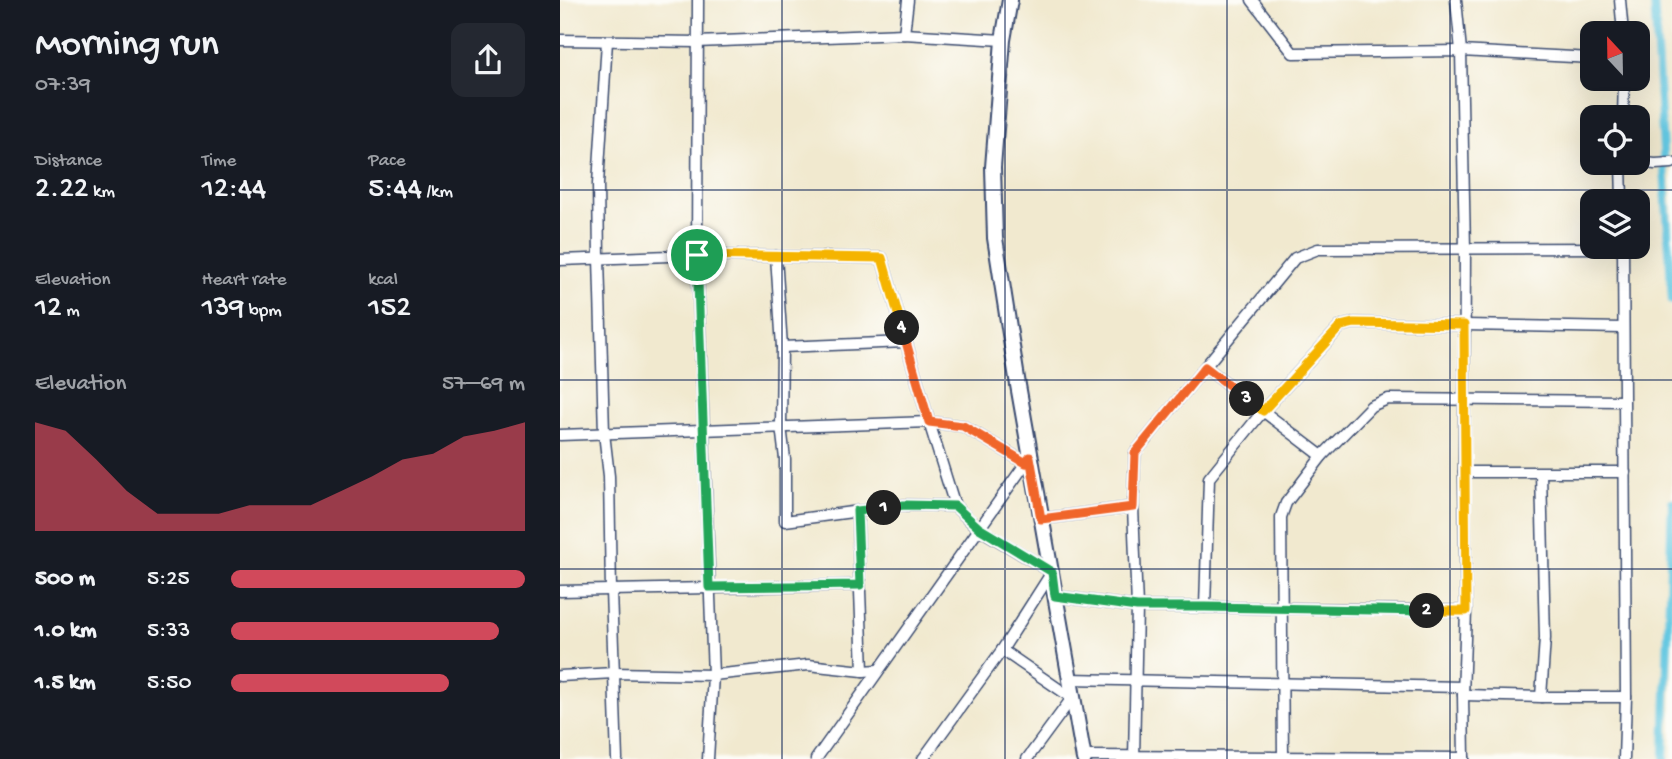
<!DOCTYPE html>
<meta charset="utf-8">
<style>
body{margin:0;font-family:"Gochi Hand",sans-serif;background:#242831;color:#f1f3f6;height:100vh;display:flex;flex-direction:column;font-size:26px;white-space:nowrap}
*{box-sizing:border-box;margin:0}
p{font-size:23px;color:#9ea1a6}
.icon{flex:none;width:38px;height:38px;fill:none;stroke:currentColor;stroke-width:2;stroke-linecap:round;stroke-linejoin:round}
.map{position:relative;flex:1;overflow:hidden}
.drawer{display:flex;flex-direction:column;background:#171b24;width:560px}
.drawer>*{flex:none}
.needle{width:46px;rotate:338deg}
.fabs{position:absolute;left:1020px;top:21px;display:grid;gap:14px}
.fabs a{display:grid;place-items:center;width:70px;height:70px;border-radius:14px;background:#171b24;box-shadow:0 7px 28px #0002;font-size:35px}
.pin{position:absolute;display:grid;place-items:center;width:60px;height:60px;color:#fff;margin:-30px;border:4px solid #fff;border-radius:50%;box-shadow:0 2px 7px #0007}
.km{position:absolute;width:35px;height:35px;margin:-18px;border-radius:50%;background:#222;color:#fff;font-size:19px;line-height:35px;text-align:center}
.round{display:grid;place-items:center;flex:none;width:74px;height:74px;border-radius:14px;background:#242831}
.headline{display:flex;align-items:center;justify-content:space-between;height:119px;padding:0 35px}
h1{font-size:38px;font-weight:600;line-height:52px}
.figures{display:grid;grid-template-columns:repeat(3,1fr);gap:10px;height:119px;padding:7px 35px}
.figures div{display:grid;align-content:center}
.figures b{font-size:30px;font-weight:600}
.figures small{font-size:19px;font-weight:400}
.figures p{font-size:19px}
.chart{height:196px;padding:14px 35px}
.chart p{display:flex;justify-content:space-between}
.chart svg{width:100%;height:126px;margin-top:7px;fill:#d1495b;opacity:.7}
ul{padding:0 35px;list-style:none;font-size:23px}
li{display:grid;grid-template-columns:112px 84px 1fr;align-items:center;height:52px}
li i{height:18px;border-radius:9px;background:#d1495b}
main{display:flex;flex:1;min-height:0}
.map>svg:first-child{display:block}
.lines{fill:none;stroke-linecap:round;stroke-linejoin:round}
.canal{stroke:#63c7e1;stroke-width:8}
.minor-casing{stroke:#3b4b6f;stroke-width:13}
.secondary-casing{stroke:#3b4b6f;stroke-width:18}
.minor{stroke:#fff;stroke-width:10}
.secondary{stroke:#fff;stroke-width:14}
.split-1-casing{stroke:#fff;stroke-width:14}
.split-2-casing{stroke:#fff;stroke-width:14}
.split-3-casing{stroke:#fff;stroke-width:14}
.split-4-casing{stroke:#fff;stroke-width:14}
.split-5-casing{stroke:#fff;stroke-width:14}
.split-1{stroke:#22a559;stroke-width:9}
.split-2{stroke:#22a559;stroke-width:9}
.split-3{stroke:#f5b400;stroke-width:9}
.split-4{stroke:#f0652b;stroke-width:9}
.split-5{stroke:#f5b400;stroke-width:9}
.grid{fill:none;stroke:#1b2f5e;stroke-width:2;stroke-opacity:0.55}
</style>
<main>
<section class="drawer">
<div class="headline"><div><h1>Morning run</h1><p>07:39</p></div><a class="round"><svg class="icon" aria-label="share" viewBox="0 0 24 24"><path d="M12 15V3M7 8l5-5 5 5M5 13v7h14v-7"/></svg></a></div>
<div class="figures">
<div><p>Distance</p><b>2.22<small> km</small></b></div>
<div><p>Time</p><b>12:44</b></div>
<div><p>Pace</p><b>5:44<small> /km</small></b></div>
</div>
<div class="figures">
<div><p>Elevation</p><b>12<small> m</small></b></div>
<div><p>Heart rate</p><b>139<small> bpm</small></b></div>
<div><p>kcal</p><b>152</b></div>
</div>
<div class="chart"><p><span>Elevation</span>57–69 m</p>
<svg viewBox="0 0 160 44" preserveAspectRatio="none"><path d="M0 44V6L10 9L20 19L30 30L40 38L50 38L60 38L70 35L80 35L90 35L100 30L110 25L120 19L130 17L140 11L150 9L160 6V44z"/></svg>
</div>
<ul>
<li><b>500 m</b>5:25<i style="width:100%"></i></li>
<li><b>1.0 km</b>5:33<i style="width:91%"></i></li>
<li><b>1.5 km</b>5:50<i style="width:74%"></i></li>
</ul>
</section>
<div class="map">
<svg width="1112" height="759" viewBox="0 0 1112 759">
<rect width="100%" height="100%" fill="#fdfcf7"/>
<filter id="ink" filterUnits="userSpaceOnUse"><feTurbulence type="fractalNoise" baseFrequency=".0143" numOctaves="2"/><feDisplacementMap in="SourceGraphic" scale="14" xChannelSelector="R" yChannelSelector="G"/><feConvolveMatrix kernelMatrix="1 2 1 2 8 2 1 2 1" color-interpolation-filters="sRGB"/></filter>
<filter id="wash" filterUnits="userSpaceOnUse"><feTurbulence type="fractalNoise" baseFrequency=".00686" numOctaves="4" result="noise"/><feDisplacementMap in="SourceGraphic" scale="28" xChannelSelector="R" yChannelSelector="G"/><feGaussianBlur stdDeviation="1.57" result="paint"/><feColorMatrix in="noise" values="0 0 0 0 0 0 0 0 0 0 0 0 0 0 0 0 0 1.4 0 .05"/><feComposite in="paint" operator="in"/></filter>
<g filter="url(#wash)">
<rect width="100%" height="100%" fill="#f1e9cf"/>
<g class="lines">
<!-- canal -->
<g class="canal">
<polyline points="1094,0 1112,301"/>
<polyline points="1104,759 1112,502"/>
</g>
</g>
</g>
<g filter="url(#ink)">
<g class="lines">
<!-- minor casing -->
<g class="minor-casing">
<g id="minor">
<polyline points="138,0 137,255 153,675 148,759"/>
<polyline points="692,0 733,53 901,51 1032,58"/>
<polyline points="896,0 901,51 905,249 904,472 906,611 903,695 904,759"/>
<polyline points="1060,0 1063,33"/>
<polyline points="344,34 348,0"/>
<polyline points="0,40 137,42 344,34 443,40"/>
<polyline points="47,41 38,184 39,258 44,433 49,476 51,591 57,759"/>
<polyline points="1063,117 1064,79"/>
<polyline points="1078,162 1095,164 1112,163"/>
<polyline points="1061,163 1062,201"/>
<polyline points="1063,247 1066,697 1064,759"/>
<polyline points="216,256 222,347 221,426 225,459 225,521 344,505 395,506"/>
<polyline points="0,260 137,255 322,258 369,422 395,506 419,529 492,572 442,650 363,759"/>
<polyline points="222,347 346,342"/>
<polyline points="0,435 369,422 403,426 466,463"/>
<polyline points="762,456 811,406 828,399 1063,401"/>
<polyline points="904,472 1065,472"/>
<polyline points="297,511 303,671"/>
<polyline points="481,519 573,507"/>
<polyline points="0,591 300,585"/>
<polyline points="495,596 577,607 645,607 906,611"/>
<polyline points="645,607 649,478 703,411 781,326 794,323 1062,328"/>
<polyline points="442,650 512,698 467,759"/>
<polyline points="0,676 54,673 153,675 248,665 303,671 318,670"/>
<polyline points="509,679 903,687"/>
<polyline points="903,695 981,697 1066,697"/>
<polyline points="981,697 985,638 981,473"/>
<polyline points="523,756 904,758"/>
<polyline points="256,759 468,460"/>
<polyline points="574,759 577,607 573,507 575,453 645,367"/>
<polyline points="723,759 721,517 726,503 762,456 645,367 735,258 758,249 1063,248"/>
</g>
</g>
<!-- secondary casing -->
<g class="secondary-casing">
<polyline id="secondary" points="450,0 443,40 433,167 435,238 458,385 524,759"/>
</g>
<!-- minor -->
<use href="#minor" class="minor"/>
<!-- secondary -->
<use href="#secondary" class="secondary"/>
</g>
</g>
<g class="lines" filter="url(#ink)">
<!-- split-1 casing -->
<g class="split-1-casing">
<polyline id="split-1" points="137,255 149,587 300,585 297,511 324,508"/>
</g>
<!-- split-2 casing -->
<g class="split-2-casing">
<polyline id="split-2" points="324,508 344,505 395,506 419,528 492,572 495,596 577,607 645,607 867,611"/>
</g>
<!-- split-3 casing -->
<g class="split-3-casing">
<polyline id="split-3" points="687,399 703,411 781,326 794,323 904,325 906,611 867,611"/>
</g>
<!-- split-4 casing -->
<g class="split-4-casing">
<polyline id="split-4" points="342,328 369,422 403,426 466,463 470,457 481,519 573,507 575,453 645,367 687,399"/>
</g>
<!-- split-5 casing -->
<g class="split-5-casing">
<polyline id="split-5" points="137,255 322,258 342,328"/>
</g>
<!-- split-1 -->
<use href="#split-1" class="split-1"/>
<!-- split-2 -->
<use href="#split-2" class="split-2"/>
<!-- split-3 -->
<use href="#split-3" class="split-3"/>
<!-- split-4 -->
<use href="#split-4" class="split-4"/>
<!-- split-5 -->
<use href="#split-5" class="split-5"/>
</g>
<!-- grid -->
<path class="grid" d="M222,0V759M445,0V759M667,0V759M890,0V759M0,190H1112M0,380H1112M0,569H1112"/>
</svg>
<div class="fabs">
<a><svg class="needle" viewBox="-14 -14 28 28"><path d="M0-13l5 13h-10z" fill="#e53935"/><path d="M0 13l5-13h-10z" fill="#9ea1a6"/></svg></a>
<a><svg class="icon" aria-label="locate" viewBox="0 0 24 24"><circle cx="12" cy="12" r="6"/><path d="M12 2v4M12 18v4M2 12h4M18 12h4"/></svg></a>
<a><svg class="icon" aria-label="layers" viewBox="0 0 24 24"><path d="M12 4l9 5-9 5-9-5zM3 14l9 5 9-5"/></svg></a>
</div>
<div class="pin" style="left:137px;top:255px;background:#1e9e55"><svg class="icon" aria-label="arrive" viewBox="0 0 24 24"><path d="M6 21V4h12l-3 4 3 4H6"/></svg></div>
<b class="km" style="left:324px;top:508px">1</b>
<b class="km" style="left:867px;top:611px">2</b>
<b class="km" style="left:687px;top:399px">3</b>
<b class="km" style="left:342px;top:328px">4</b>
</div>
</main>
